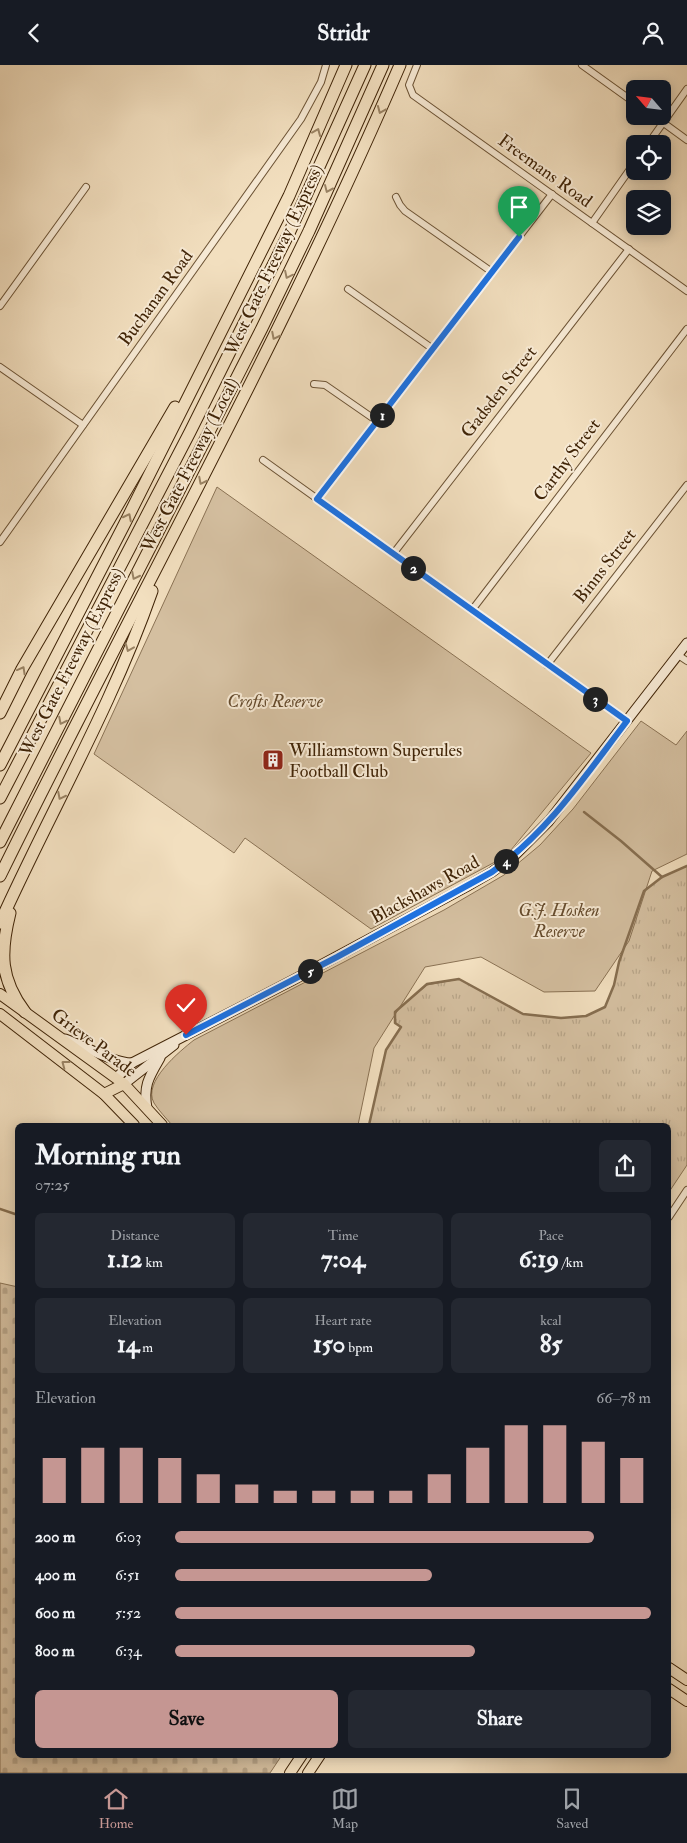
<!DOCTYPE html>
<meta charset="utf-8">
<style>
body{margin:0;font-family:"IM FELL Double Pica",serif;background:#242831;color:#f1f3f6;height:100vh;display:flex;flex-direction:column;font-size:19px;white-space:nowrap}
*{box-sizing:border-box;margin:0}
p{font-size:16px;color:#9ea1a6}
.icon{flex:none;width:28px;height:28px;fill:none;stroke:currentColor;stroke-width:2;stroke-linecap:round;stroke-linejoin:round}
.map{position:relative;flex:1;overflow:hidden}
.details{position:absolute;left:15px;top:1058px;width:656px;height:635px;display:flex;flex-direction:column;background:#171b24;border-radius:8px;box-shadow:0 2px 12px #0003}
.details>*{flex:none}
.needle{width:32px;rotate:298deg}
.tools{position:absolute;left:626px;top:15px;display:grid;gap:10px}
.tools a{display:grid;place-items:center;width:45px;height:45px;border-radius:8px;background:#171b24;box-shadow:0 2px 12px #0003;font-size:25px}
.pin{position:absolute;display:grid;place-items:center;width:42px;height:42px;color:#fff;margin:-51px -21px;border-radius:50% 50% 50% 0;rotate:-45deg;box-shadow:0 0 5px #0007}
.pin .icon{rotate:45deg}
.km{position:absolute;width:25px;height:25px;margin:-12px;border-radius:50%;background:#222;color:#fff;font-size:14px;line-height:25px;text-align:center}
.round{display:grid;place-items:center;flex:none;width:52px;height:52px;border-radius:8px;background:#242831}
.overview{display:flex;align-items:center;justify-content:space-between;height:85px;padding:0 20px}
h1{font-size:28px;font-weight:800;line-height:38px}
.metrics{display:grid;grid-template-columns:repeat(3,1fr);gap:8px;height:85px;padding:5px 20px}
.metrics div{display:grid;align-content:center;border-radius:8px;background:#242831;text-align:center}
.metrics b{font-size:25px;font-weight:800}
.metrics small{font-size:14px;font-weight:400}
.metrics p{font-size:14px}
.chart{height:140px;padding:10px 20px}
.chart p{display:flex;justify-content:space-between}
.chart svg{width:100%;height:90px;margin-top:5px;stroke:#c59692;stroke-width:6}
.action{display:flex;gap:10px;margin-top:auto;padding:10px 20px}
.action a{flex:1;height:58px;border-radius:8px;background:#c59692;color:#111;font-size:20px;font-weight:800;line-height:58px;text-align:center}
.action a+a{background:#242831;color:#f1f3f6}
ul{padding:0 20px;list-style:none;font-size:16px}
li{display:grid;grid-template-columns:80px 60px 1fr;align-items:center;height:38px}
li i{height:12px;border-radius:6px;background:#c59692}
header{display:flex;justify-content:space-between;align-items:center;height:65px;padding:0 20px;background:#171b24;font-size:22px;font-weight:800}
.dock{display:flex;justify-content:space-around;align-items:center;height:70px;border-top:1px solid #363941;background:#171b24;font-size:14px;color:#9ea1a6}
.dock a{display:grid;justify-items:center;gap:2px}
.dock .selected{color:#c59692}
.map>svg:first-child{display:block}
.grass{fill:url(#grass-tufts);stroke:#8a7254}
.cemetery{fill:url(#cemetery-stones);stroke:#8a7254}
.green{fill:#d4bfa0;stroke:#8a7254}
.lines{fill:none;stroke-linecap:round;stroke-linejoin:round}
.stream{stroke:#866e50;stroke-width:2.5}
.street-casing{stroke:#6c5335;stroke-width:8}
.secondary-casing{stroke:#402407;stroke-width:11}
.primary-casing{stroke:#402407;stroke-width:12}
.highway-casing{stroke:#402407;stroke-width:13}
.street{stroke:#f7ead5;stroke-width:6}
.secondary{stroke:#f7ead5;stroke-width:9}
.primary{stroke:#f2dfbf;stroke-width:10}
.highway{stroke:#f2dfbf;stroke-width:11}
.oneway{stroke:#998263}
.route-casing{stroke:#fff;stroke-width:10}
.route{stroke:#1a73e8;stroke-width:6}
.labels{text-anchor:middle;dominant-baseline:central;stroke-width:4;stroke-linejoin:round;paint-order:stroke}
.street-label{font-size:18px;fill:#402407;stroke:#f7ead5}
.park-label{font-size:18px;font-style:italic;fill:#654b2d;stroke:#f7ead5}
.poi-label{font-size:18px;fill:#402407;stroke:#f7ead5;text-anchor:start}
</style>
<header><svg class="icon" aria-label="back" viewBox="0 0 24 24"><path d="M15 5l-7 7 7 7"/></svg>Stridr<svg class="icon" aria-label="person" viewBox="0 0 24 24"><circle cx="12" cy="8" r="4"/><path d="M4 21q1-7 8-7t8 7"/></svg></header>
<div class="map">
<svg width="687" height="1708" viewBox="0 0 687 1708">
<defs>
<pattern id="grass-tufts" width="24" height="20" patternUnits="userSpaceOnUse" patternTransform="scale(1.25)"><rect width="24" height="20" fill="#d4bfa0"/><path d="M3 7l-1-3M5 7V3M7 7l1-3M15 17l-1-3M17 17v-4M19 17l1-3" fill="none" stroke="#b7a488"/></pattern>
<pattern id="cemetery-stones" width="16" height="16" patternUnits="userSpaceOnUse" patternTransform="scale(1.25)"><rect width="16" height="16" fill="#d4bfa0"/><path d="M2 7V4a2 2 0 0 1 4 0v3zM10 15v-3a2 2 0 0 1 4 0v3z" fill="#b7a488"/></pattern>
</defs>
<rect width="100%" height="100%" fill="#f2dfbf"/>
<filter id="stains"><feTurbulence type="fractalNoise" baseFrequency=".004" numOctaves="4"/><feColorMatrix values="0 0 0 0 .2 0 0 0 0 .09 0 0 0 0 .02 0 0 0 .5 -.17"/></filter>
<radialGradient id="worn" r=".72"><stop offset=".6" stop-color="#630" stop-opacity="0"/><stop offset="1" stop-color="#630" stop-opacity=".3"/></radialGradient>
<!-- grass -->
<polygon class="grass" points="687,801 687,1100 669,1127 669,1060 369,1060 386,985 401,962 395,958 395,947 427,920 459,914 523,949 561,953 586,951 605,942 614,920 619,897 644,826 662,812"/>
<!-- cemetery -->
<polygon class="cemetery" points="0,1218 18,1222 18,1690 282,1690 270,1708 0,1708"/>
<!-- green -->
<g class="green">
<polygon points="217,422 591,688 506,791 371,864 245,773 234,788 94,689"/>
<path d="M641,656L676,680L687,666V789L652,806L629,876L595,926L544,927L481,892L425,902L374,983L358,1060H172C166,1053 159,1046 154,1038C142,1017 180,986 194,975L444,845L504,810L540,780L573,744Z"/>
</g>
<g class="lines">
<!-- stream -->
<g class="stream">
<polyline points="584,747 621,776 662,812"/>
<polyline points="369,1060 386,985 401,962 395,958 395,947 427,919 459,914 523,949 561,953 586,951 605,942 614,920 619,897 644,826 662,812 687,801"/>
<polyline points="0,1144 18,1150"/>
</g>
<!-- street casing -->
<g class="street-casing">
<g id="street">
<polyline points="417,0 409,20 413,30 687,226"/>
<polyline points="582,0 635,38"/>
<polyline points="654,51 687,75"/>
<polyline points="648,79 687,24"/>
<polyline points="396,132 400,140 405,146 492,207"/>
<polyline points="592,158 635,97"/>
<polyline points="348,224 433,284"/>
<polyline points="0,241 86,122"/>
<polyline points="0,302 83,360"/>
<polyline points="314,319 325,320 377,356"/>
<polyline points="263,395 627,656"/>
<polyline points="317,434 552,129"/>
<polyline points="0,477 301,54 321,17 326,0"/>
<polyline points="393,489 629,184"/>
<polyline points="472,545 687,264"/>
<polyline points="678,590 687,596"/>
<polyline points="547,600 687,420"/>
<polyline points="669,1152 687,1125"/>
</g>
</g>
<!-- secondary casing -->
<g class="secondary-casing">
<g id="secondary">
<path d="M65,974C84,981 114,998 132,998"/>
<polyline points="116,1013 132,998 293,915 466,822 492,807 515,790 549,756 687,578"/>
<polyline points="124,1019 174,980"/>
<path d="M147,1043C143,1021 149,1012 160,993"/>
</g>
</g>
<!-- primary casing -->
<g class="primary-casing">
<g id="primary">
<polyline points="0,929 124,1019 162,1060"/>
<polyline points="0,949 104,1029 134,1060"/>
<polyline points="104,1029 124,1019"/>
<polyline points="669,1603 687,1615"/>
<polyline points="669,1624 687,1636"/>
<polyline points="290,1708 302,1690"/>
<polyline points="308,1708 320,1690"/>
</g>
</g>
<!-- highway casing -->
<g class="highway-casing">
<g id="highway">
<polyline points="0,648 22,604 175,342"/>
<polyline points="0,700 124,460 267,175 289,131 346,0"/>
<polyline points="0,733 190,367 290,166 365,0"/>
<polyline points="0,777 262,263 309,166 383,0"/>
<path d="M0,811C133,540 281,277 400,0"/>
<path d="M10,848C0,888 0,914 25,947"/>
<path d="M0,858C50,747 112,641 152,526"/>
</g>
</g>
<!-- street -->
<use href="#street" class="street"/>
<!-- secondary -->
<use href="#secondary" class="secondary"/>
<!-- primary -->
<use href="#primary" class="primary"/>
<!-- highway -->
<use href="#highway" class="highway"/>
</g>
<!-- one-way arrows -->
<defs><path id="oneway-chevron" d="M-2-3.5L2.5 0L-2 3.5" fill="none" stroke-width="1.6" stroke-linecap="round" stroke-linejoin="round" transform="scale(1.25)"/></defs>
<g class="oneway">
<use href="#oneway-chevron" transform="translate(381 45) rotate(113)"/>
<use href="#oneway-chevron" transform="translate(317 67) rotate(-67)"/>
<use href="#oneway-chevron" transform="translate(328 124) rotate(114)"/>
<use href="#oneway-chevron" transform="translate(288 210) rotate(116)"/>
<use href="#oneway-chevron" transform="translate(275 271) rotate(117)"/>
<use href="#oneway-chevron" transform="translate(202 416) rotate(117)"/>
<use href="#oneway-chevron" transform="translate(128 452) rotate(-63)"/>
<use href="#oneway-chevron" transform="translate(135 511) rotate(117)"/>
<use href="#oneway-chevron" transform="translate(129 583) rotate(112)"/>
<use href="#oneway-chevron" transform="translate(22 605) rotate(-61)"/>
<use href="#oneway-chevron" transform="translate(62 656) rotate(117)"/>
<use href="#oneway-chevron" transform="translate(61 731) rotate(117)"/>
<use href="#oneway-chevron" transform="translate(65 999) rotate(-143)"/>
</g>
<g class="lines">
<!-- route casing -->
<g class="route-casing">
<path id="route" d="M186,970L337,892L492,807C549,766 585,711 627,656L317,434L519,172"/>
</g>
<!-- route -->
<use href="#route" class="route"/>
</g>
<!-- icons -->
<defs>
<g id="building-square" transform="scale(1.125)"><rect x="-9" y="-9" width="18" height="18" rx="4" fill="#8f2418" stroke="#f7ead5"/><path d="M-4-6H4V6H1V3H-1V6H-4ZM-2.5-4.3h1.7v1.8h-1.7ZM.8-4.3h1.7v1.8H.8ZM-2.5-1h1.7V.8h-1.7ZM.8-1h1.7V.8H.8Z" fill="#fff"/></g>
</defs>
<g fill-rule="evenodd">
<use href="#building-square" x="273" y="695"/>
</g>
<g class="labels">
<!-- street labels -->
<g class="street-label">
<text transform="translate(545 106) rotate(36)">Freemans Road</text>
<text transform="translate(274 195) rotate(-65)">West Gate Freeway (Express)</text>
<text transform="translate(156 233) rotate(-54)">Buchanan Road</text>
<text transform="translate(499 327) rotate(-52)">Gadsden Street</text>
<text transform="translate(567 395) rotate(-53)">Carthy Street</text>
<text transform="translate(190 400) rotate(-63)">West Gate Freeway (Local)</text>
<text transform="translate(605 501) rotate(-52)">Binns Street</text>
<text transform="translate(72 597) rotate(-63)">West Gate Freeway (Express)</text>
<text transform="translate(425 825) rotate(-29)">Blackshaws Road</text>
<text transform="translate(94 978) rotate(37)">Grieve Parade</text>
</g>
<!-- park labels -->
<g class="park-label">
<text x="275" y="636">Crofts Reserve</text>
<text x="559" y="845">G.J. Hosken<tspan x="559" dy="21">Reserve</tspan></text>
</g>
<!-- poi labels -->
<g class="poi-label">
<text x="289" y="685">Williamstown Superules<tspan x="289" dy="21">Football Club</tspan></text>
</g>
</g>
<rect width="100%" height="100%" filter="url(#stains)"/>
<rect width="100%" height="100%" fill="url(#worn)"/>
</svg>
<div class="tools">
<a><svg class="needle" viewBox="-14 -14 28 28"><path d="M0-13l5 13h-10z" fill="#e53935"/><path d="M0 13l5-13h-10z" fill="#9ea1a6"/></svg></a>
<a><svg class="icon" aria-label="locate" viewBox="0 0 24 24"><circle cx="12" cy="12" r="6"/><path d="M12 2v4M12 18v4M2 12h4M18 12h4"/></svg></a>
<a><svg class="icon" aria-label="layers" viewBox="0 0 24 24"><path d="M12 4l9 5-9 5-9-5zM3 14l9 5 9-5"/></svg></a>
</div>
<div class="pin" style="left:519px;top:172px;background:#1e9e55"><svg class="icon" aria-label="arrive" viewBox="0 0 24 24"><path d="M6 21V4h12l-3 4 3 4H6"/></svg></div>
<div class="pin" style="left:186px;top:970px;background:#d93025"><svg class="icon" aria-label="check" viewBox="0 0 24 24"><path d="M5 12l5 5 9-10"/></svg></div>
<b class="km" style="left:382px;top:350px">1</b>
<b class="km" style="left:413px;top:503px">2</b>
<b class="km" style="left:595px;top:634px">3</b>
<b class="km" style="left:506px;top:796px">4</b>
<b class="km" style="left:310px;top:906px">5</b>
<section class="details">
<div class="overview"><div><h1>Morning run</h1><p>07:25</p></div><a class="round"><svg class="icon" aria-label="share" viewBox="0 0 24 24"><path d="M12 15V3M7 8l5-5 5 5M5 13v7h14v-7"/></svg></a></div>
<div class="metrics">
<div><p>Distance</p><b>1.12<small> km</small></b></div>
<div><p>Time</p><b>7:04</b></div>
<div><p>Pace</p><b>6:19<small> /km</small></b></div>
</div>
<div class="metrics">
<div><p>Elevation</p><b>14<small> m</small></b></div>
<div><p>Heart rate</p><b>150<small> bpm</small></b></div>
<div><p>kcal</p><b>85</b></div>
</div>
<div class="chart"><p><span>Elevation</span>66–78 m</p>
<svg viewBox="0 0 160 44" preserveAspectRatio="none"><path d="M5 44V22M15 44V17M25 44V17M35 44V22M45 44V30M55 44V35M65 44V38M75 44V38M85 44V38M95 44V38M105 44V30M115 44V17M125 44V6M135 44V6M145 44V14M155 44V22"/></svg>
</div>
<ul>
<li><b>200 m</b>6:03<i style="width:88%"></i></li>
<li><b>400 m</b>6:51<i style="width:54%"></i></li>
<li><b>600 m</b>5:52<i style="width:100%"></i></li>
<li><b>800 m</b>6:34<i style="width:63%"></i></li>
</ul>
<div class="action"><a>Save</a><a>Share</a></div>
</section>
</div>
<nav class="dock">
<a class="selected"><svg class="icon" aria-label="home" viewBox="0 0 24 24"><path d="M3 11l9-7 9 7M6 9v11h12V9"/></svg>Home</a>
<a><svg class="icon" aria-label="map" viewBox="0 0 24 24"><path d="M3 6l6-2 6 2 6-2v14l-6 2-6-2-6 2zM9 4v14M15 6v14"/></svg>Map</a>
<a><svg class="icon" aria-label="saved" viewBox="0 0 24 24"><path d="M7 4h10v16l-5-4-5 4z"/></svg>Saved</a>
</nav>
